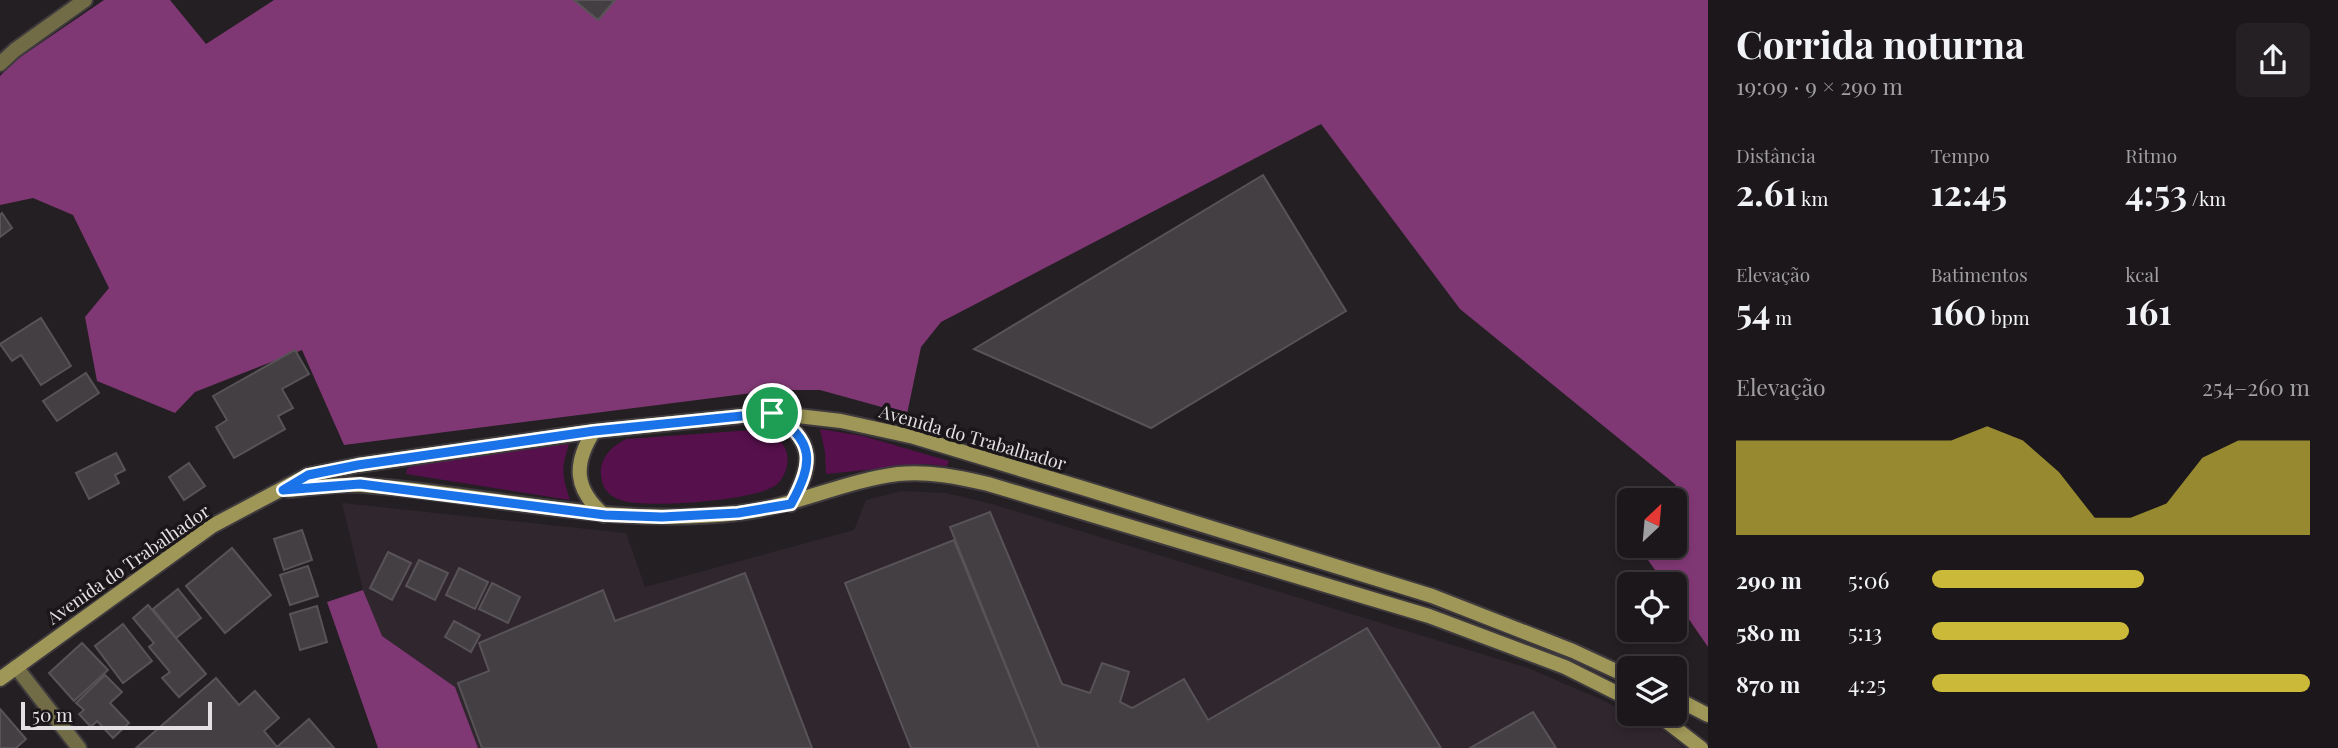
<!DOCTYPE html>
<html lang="pt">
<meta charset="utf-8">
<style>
body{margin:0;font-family:"Playfair Display",serif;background:#242023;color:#f1f3f6;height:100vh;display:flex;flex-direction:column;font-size:26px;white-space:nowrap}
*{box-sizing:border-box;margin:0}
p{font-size:23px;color:#a09fa2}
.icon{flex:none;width:38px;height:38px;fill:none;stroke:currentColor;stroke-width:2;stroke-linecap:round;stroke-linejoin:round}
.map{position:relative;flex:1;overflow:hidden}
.drawer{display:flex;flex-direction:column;background:#1b171a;width:630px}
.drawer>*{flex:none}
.needle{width:46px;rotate:26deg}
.buttons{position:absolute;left:1617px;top:488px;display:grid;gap:14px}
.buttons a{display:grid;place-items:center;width:70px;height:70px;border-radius:10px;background:#1b171a;box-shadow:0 4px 10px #0003,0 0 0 2px #393639;font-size:35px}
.scale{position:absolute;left:21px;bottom:18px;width:191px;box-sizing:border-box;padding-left:7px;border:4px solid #e4e1e3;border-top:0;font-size:19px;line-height:24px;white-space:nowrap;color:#e4e1e3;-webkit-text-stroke:5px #1a1619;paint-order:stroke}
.pin{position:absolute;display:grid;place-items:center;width:60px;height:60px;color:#fff;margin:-30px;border:4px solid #fff;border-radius:50%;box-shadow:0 2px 7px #0007}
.round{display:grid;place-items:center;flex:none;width:74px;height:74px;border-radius:10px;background:#242023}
.summary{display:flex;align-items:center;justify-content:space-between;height:119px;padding:0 28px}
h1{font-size:38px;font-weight:700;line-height:52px}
.stats{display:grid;grid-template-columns:repeat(3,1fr);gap:10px;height:119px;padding:7px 28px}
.stats div{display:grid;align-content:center}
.stats b{font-size:35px;font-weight:700}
.stats small{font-size:19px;font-weight:400}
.stats p{font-size:19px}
.chart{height:196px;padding:14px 28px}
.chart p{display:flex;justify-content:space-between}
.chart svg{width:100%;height:126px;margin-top:7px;fill:#cbba39;opacity:.7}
ul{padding:0 28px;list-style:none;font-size:23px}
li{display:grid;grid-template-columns:112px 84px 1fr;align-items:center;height:52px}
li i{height:18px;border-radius:9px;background:#cbba39}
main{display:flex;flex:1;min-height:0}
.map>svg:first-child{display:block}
.built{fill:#30262e}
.green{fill:#56104c}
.forest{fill:#803874}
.building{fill:#443f43;stroke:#585357;stroke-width:2}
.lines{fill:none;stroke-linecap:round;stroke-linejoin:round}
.street-casing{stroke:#3f3a3e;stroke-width:18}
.secondary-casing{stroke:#3f3a3e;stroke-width:18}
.street{stroke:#716c45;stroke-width:14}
.secondary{stroke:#9f9757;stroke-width:14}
.route-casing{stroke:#fff;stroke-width:14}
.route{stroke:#1a73e8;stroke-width:9}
.labels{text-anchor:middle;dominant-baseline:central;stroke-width:7;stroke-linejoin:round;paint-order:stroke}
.street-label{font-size:18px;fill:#e4e1e3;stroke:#1a1619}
</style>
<main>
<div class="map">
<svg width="1708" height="748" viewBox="0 0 1708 748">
<rect width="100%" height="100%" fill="#241f23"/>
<!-- built -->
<polygon class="built" points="902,491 946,493 992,504 1528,668 1600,699 1660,728 1684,748 478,748 455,687 381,636 363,590 342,503 626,533 645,587 854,530 866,500"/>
<!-- green -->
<g class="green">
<polygon points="820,429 863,436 949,461 947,466 926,464 826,474 825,452"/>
<path d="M752,430C763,431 773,434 781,442C792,454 788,475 776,485C755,501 650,508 624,501C613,498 604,492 602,481C597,461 609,448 626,439Z"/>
<path d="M569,444C561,469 562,476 570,500L406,474L407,469L410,467L444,459Z"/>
</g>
<!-- forest -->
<g class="forest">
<polygon points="104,0 170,0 206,44 274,0 1708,0 1708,647 1675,599 1675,584 1665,584 1638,546 1675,546 1675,500 1662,500 1676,485 1460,309 1321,124 941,322 921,347 907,414 820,390 776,390 344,445 302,350 195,392 175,413 97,381 85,317 109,288 73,215 33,198 0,205 0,76 16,60"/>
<polygon points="363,590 382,636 455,687 478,748 378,748 327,602"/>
</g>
<!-- building -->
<g class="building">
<polygon points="574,0 615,0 598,20"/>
<polygon points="1263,175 1346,311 1151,428 974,349"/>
<polygon points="2,213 12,228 0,237 0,215"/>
<polygon points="41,318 71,366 41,385 21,355 12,361 0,344"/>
<polygon points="295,350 309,374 282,389 293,408 278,416 285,429 234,458 216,427 227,420 213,396"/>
<polygon points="86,373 99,393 57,421 43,401"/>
<polygon points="116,453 125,470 115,475 119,483 89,499 76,473"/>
<polygon points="189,463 205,486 184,500 169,477"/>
<polygon points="990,512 1062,684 1090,693 1102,663 1129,672 1120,702 1132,708 1184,679 1208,720 1367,628 1441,748 1039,748 950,527"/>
<polygon points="302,530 312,560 284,570 274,539"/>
<polygon points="954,540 1039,748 911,748 845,583"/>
<polygon points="232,548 271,595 225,633 186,586"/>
<polygon points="388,552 411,563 392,600 370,588"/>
<polygon points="419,560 448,573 435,600 406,586"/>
<polygon points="308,566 318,596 290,605 280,575"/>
<polygon points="459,568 488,582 475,609 446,595"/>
<polygon points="745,573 812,748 482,748 458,683 489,671 479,643 603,590 615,621"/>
<polygon points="492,583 520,597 508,623 479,609"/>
<polygon points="178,589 201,618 176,638 153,609"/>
<polygon points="148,605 206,674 179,697 162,678 170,672 149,647 154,643 133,618"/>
<polygon points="317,606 327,642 300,650 290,614"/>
<polygon points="454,621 480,635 471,652 445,637"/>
<polygon points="123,624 152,661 123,683 95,646"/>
<polygon points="82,643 108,670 74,701 49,673"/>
<polygon points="105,675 122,692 110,703 129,723 113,738 97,721 91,727 79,714 84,710 76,703"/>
<polygon points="216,678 239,705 255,691 279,718 264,731 278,748 136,748"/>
<polygon points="0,709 26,739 16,748 0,748"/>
<polygon points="1533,712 1556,748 1470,748"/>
<polygon points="309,719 334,748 280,748 278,746"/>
</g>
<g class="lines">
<!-- street casing -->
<g class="street-casing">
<g id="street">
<polyline points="0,64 15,50 85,0"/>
<polyline points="16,667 79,748"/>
</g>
</g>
<!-- secondary casing -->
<g class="secondary-casing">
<g id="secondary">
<path d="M774,414C816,442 813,464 791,504"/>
<path d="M594,431C573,464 574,489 604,515"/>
<path d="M288,490C312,488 338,483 362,485C489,494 610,528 738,513C793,507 843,481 898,474C929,471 958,477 988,484L1429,616L1565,667L1629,699"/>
<polyline points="0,679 212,526 308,475 358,465 594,431 772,413 841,421 914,437 1086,489 1432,596 1573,651 1629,677"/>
<polyline points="1675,698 1708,715"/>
<polyline points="1657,714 1701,748"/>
</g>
</g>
<!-- street -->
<use href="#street" class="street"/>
<!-- secondary -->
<use href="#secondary" class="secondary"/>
</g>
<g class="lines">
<!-- route casing -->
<g class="route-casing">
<path id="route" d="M772,413C815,441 814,462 791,504L738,513L662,517L605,515L360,484L283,490L308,475L358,465L594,431Z"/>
</g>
<!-- route -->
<use href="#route" class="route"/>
</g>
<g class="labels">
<!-- street labels -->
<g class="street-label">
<text transform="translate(973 437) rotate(16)">Avenida do Trabalhador</text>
<text transform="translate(128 564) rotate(-35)">Avenida do Trabalhador</text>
</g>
</g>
</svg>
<div class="buttons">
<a><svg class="needle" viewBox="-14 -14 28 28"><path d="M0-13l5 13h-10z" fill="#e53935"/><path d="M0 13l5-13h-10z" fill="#a09fa2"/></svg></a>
<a><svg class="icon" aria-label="locate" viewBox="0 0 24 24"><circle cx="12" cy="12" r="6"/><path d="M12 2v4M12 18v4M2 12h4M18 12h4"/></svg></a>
<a><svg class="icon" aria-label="layers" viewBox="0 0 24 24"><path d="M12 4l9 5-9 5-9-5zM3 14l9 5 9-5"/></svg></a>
</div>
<div class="scale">50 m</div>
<div class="pin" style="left:772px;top:413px;background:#1e9e55"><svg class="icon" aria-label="arrive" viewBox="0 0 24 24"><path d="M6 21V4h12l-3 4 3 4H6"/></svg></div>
</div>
<section class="drawer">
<div class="summary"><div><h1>Corrida noturna</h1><p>19:09 · 9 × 290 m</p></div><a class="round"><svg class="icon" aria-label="share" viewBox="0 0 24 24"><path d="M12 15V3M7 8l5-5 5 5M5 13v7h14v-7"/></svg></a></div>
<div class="stats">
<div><p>Distância</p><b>2.61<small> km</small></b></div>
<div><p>Tempo</p><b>12:45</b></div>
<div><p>Ritmo</p><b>4:53<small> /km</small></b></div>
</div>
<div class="stats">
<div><p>Elevação</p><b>54<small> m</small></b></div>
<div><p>Batimentos</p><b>160<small> bpm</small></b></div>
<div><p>kcal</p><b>161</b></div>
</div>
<div class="chart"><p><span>Elevação</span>254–260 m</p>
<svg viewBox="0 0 160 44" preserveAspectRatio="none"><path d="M0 44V11L10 11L20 11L30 11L40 11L50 11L60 11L70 6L80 11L90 22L100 38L110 38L120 33L130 17L140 11L150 11L160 11V44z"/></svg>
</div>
<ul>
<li><b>290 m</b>5:06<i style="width:56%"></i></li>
<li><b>580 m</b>5:13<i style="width:52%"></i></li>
<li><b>870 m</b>4:25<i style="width:100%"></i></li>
</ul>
</section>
</main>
